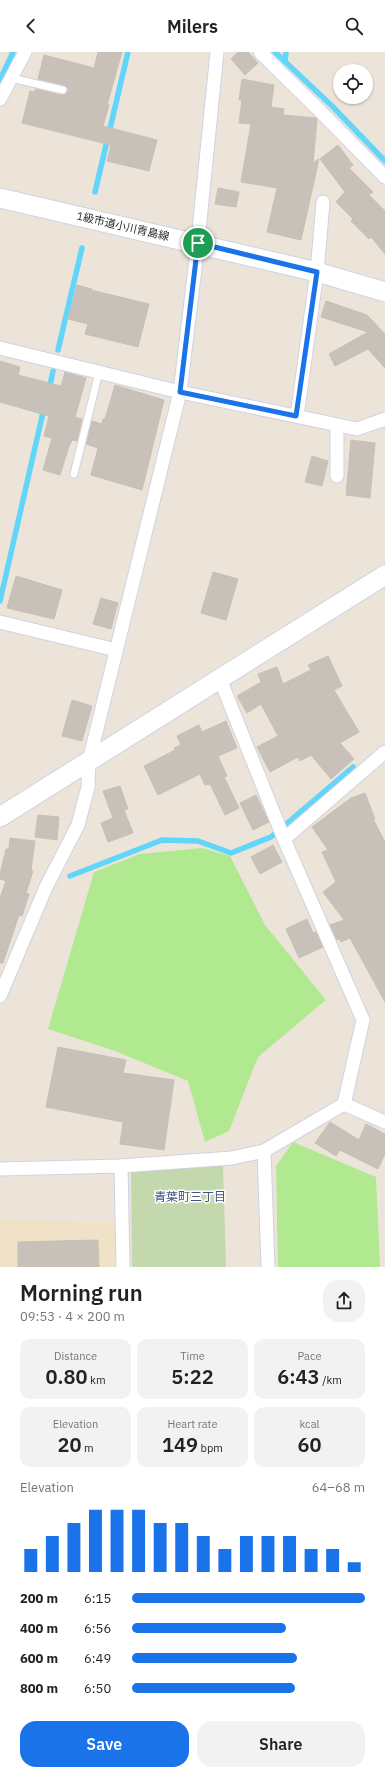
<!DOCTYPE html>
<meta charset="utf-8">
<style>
body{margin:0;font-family:"IBM Plex Sans","Noto Sans JP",sans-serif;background:#f2f2f2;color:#222;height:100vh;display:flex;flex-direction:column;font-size:15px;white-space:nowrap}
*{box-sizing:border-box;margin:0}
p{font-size:13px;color:#767676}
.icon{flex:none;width:22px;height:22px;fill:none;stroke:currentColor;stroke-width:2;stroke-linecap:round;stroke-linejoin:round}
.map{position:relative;height:1215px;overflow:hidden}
.details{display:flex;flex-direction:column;background:#fff;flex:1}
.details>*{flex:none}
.fabs{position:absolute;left:333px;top:12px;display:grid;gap:8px}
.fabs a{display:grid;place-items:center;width:40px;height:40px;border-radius:50%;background:#fff;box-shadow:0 1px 3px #0004;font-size:20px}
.pin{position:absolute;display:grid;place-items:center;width:34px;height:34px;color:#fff;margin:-17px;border:2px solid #fff;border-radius:50%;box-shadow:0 1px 4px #0007}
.round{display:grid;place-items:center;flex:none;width:42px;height:42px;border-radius:16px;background:#f2f2f2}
.head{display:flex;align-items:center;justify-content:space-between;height:68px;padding:0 20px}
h1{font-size:22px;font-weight:600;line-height:30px}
.figures{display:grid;grid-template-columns:repeat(3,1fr);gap:6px;height:68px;padding:4px 20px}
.figures div{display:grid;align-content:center;border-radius:10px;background:#f2f2f2;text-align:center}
.figures b{font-size:20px;font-weight:600}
.figures small{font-size:11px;font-weight:400}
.figures p{font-size:11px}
.chart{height:112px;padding:8px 20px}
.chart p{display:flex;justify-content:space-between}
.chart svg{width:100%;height:72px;margin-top:4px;stroke:#1a73e8;stroke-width:6}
.button{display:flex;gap:8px;margin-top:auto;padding:8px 20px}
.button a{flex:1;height:46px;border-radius:16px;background:#1a73e8;color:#fff;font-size:16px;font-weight:600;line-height:46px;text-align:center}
.button a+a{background:#f2f2f2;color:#222}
ul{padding:0 20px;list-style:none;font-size:13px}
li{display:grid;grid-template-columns:64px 48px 1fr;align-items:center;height:30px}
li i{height:10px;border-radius:5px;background:#1a73e8}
header{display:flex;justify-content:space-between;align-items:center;height:52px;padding:0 20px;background:#fff;font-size:18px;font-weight:600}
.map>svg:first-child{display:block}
.education{fill:#f0e2c6}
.green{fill:#b0e990}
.cemetery{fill:#c4d8ae}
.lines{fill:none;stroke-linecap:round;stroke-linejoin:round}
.stream{stroke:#61d5fa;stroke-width:5.5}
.building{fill:#c8c1b9;stroke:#c8c0b3}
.lane-casing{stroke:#ced3e4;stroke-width:9}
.street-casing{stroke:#ced3e4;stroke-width:15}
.secondary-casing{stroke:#ced3e4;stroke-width:21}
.lane{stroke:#fff;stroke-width:7}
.street{stroke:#fff;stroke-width:13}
.secondary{stroke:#fff;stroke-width:19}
.route-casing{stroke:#fff;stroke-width:8}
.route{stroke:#1a73e8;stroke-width:5}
.labels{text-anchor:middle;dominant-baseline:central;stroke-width:3;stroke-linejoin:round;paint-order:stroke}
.street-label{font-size:11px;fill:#292929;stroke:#fff}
.neighbourhood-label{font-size:12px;fill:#45517e;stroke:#fff}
</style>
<header><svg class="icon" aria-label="back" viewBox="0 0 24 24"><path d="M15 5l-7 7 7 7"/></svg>Milers<svg class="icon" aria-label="search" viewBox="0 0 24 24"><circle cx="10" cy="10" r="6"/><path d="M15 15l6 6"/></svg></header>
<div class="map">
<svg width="385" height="1215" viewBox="0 0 385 1215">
<rect width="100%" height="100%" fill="#ede4d9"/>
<!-- education -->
<polygon class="education" points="0,1168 116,1170 117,1215 0,1215"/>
<!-- green -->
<g class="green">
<polygon points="202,796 230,804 265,873 326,948 258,1005 229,1079 205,1090 188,1029 115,999 48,977 94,820 140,802"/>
<polygon points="293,1090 376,1125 380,1215 278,1215 276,1114"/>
</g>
<!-- cemetery -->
<polygon class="cemetery" points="223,1113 226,1215 132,1215 131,1119"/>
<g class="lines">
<!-- stream -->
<g class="stream">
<polyline points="275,0 333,55 385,109"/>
<polyline points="285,9 286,0"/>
<polyline points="0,28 13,0"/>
<polyline points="95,140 128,0"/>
<polyline points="58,298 82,196"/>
<polyline points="49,338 53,319"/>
<polyline points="0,549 44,356"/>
<polyline points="70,824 162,788 198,789 231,801 271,785 353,715"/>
</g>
</g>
<!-- building -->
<g class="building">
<polygon points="98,0 122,0 107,53 109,53 103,74 157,88 149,119 107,109 111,93 22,71 30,39 35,40 35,37 62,43 68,39 68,36 64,33 38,27 44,3 94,16"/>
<polygon points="238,0 248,0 258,11 245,23 231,7"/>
<polygon points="242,27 274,33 271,55 284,57 283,63 316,66 317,68 313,111 319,107 301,188 267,180 277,136 241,130 251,72 239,71 242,48 239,48"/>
<polygon points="338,93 353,113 349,116 373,140 369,143 385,159 385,202 371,185 369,187 351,169 353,167 336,150 345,140 320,107"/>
<polygon points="218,136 239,140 236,155 215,152"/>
<polygon points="77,233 92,237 91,238 149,252 138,295 85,282 88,272 68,267"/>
<polygon points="326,249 367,263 385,282 385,316 368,297 335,314 329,302 368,280 321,265"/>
<polygon points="0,309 20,315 18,323 61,334 65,320 86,326 75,365 82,367 77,389 72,388 71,391 70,391 60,423 43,418 52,386 44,384 49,364 0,350"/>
<polygon points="115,333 164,348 142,438 91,423 98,396 86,392 92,369 102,372 103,367 105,367"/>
<polygon points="351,388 375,391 370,446 346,443"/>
<polygon points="312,404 328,409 322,434 305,430"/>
<polygon points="213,520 238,527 226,568 201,561"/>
<polygon points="16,524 62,538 54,567 7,556"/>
<polygon points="101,546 118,551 111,577 93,572"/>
<polygon points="328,604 342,634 334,638 359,680 340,691 354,707 331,727 311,703 300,709 298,705 270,720 257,695 278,684 261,652 247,661 237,644 261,630 258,622 277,615 283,632 311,618 308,613"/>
<polygon points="72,648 92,654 82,689 62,684"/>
<polygon points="226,669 237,696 218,704 227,724 224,725 239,756 225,763 210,732 205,733 200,722 158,743 144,714 175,698 174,696 181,693 177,684 199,673 202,680"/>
<polygon points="120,734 128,757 124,758 133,781 108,790 101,771 113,766 103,739"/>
<polygon points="365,741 375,767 373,767 385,790 385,950 350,886 341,890 340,887 337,888 330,873 344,868 323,840 336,830 322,800 328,798 312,775 351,746"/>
<polygon points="256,743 269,770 253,778 240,751"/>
<polygon points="38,763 59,765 57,788 35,785"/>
<polygon points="10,786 35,789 31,818 33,819 26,841 29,842 22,864 19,863 3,911 0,911 0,846 6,829 0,827 0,822 6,797 9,797"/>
<polygon points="273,793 282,810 260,822 251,805"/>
<polygon points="307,867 313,881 316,880 323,895 299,906 286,877"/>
<polygon points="58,995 126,1008 123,1021 174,1028 164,1098 120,1092 123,1070 46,1055"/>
<polygon points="330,1070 359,1088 366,1072 385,1082 385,1102 378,1117 340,1098 336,1104 315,1091"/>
<polygon points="98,1188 99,1215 18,1215 18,1190"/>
</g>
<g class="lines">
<!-- lane casing -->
<g class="lane-casing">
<g id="lane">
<polyline points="11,26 63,38"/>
<polyline points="74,422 99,320"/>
</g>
</g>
<!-- street casing -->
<g class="street-casing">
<g id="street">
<polyline points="260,0 317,56 385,125"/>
<polyline points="0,47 25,0"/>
<polyline points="0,296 180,340 357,377 385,367"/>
<polyline points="297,364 317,220 323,150"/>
<polyline points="337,424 337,373"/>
<polyline points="0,570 116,598"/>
<polyline points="284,787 385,700"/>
<polyline points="0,944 46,835 78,773 88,735 89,709 180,340 196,208 217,0"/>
<polyline points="344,1052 385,1070"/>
<polyline points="264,1099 268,1215"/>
<polyline points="121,1114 123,1215"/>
<polyline points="0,1117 121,1114 232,1106 264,1099 344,1052 363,968 284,787 220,627"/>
</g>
</g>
<!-- secondary casing -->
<g class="secondary-casing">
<g id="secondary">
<polyline points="0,146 317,220 385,240"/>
<polyline points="0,765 385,523"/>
</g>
</g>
<!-- lane -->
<use href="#lane" class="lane"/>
<!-- street -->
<use href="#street" class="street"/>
<!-- secondary -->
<use href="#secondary" class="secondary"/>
</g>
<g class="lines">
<!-- route casing -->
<g class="route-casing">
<polygon id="route" points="198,191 317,220 296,364 180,340"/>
</g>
<!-- route -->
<use href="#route" class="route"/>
</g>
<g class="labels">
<!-- street labels -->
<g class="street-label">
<text transform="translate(123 174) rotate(13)">1級市道小川青島線</text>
</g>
<!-- neighbourhood labels -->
<g class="neighbourhood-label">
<text x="190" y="1144">青葉町三丁目</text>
</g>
</g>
</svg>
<div class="fabs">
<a><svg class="icon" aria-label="locate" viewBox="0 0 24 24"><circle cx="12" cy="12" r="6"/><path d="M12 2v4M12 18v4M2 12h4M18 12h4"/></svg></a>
</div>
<div class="pin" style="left:198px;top:191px;background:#1e9e55"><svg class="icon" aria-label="arrive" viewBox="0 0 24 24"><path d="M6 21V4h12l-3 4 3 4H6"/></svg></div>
</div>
<section class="details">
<div class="head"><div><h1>Morning run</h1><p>09:53 · 4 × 200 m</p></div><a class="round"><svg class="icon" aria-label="share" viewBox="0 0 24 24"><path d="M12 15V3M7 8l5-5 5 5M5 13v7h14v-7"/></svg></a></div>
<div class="figures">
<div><p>Distance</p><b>0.80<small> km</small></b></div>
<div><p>Time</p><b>5:22</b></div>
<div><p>Pace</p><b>6:43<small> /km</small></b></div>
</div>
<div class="figures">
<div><p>Elevation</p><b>20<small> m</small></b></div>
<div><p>Heart rate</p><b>149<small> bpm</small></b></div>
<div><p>kcal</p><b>60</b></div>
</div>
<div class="chart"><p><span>Elevation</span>64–68 m</p>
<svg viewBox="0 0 160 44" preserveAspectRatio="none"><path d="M5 44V30M15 44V22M25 44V14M35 44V6M45 44V6M55 44V6M65 44V14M75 44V14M85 44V22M95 44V30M105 44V22M115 44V22M125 44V22M135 44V30M145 44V30M155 44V38"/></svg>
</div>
<ul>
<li><b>200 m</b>6:15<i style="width:100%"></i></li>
<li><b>400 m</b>6:56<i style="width:66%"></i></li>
<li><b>600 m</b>6:49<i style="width:71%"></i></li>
<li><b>800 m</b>6:50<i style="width:70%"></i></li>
</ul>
<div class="button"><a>Save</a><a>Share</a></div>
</section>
